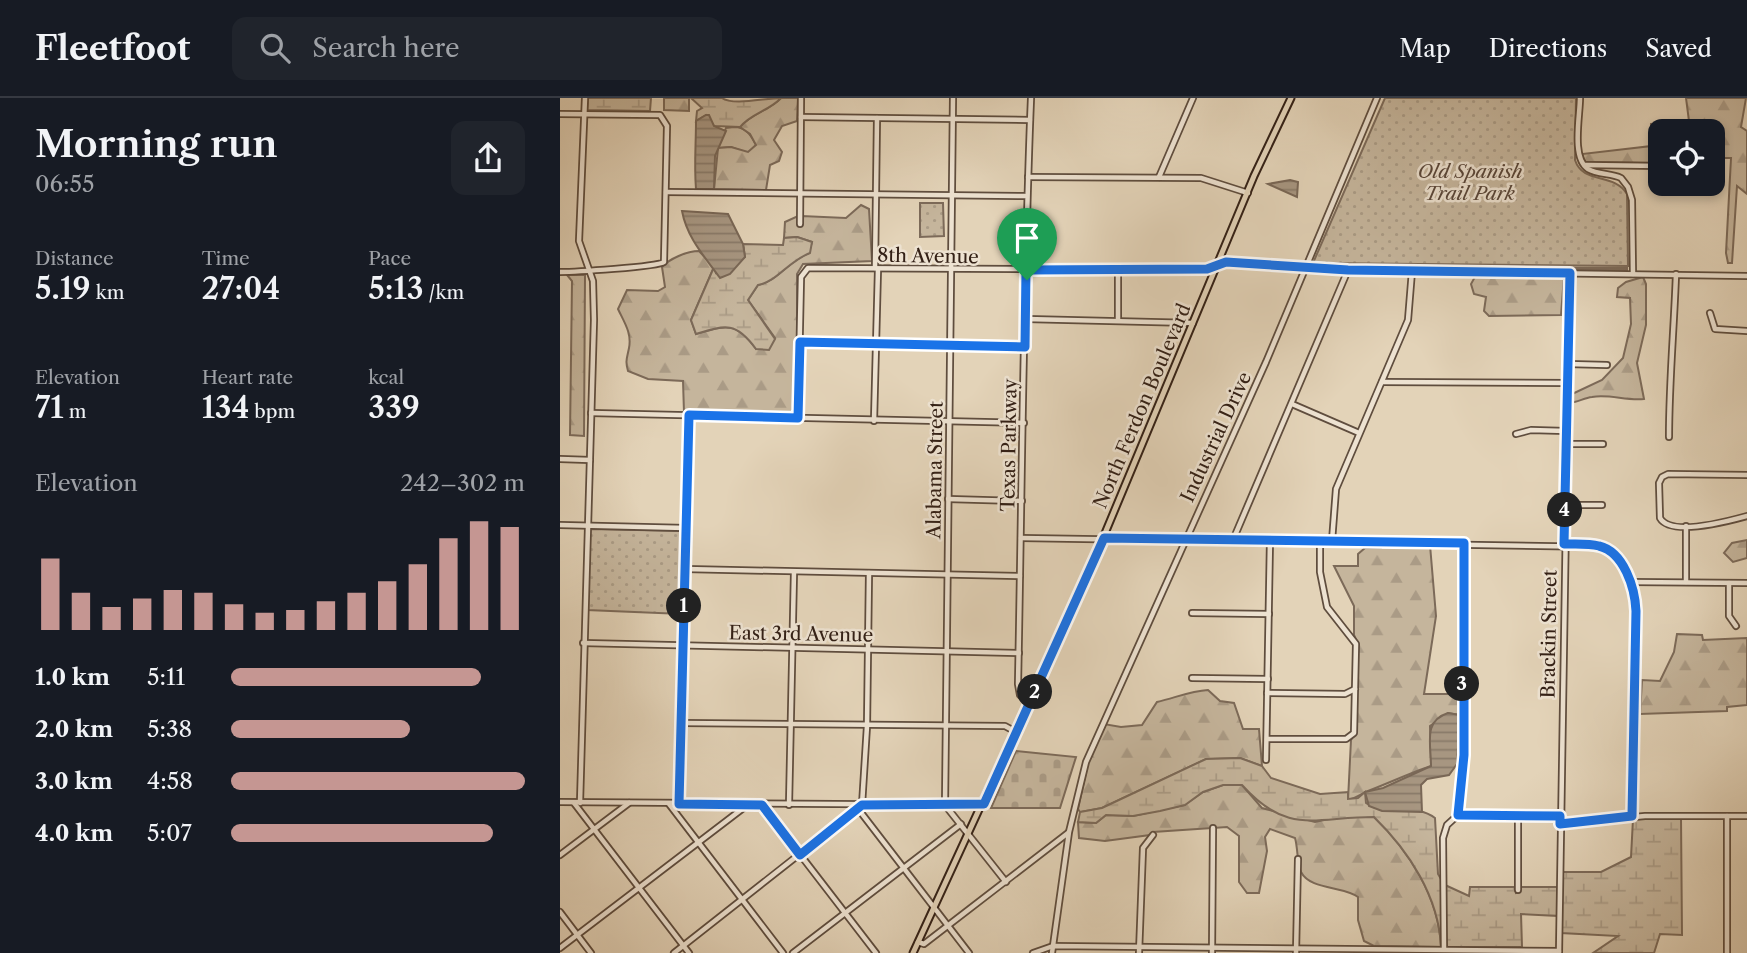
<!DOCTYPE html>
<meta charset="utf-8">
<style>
body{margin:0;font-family:"Libre Caslon Text",serif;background:#20242c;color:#f1f3f6;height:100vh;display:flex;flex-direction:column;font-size:26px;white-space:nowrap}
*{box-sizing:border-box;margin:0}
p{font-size:23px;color:#9ea1a6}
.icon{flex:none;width:38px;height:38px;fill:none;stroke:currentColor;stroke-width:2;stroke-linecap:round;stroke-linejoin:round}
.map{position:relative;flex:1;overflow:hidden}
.panel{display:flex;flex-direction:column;background:#171b24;width:560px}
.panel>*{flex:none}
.controls{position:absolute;left:1088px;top:21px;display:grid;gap:14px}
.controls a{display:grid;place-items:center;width:77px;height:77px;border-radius:14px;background:#171b24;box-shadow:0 4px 10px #0003;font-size:35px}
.pin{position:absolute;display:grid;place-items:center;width:60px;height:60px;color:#fff;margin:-72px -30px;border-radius:50% 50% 50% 0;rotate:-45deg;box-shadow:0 0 7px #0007}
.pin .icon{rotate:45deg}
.km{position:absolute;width:35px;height:35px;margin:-18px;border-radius:50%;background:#222;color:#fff;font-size:19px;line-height:35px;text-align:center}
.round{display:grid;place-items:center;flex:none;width:74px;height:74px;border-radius:14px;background:#20242c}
.headline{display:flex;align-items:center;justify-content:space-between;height:119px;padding:0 35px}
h1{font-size:38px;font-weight:600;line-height:52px}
.stats{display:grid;grid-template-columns:repeat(3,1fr);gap:10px;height:119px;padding:7px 35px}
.stats div{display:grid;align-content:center}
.stats b{font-size:30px;font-weight:600}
.stats small{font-size:19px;font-weight:400}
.stats p{font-size:19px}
.chart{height:196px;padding:14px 35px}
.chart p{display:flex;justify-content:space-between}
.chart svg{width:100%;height:126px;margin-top:7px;stroke:#c59692;stroke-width:6}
ul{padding:0 35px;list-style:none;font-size:23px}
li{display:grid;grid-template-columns:112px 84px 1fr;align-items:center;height:52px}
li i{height:18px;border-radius:9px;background:#c59692}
header{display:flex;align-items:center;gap:42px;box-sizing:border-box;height:98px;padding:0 35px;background:#171b24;border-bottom:2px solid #363941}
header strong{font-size:33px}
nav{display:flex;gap:38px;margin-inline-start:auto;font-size:24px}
.search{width:490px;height:63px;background:#20242c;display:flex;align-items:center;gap:18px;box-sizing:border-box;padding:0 24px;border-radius:14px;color:#9ea1a6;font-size:26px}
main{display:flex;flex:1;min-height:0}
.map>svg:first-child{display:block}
.grass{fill:#c5b59c;stroke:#7c6a59;stroke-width:2}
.forest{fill:url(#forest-firs);stroke:#7c6a59;stroke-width:2}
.wetland{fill:url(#wetland-marsh);stroke:#7c6a59;stroke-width:2}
.cemetery{fill:url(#cemetery-stones);stroke:#7c6a59;stroke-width:2}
.park{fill:url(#park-dots);stroke:#7c6a59;stroke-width:2}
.water{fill:url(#water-rules);stroke:#796756;stroke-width:2}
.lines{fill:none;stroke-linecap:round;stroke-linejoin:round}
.minor-casing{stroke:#5f4d3e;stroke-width:8}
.major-casing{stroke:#332016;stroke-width:9}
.minor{stroke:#ede2d1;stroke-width:4.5}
.major{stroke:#e3d3b8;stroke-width:5}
.route-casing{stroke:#fff;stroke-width:14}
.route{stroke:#1a73e8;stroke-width:9}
.labels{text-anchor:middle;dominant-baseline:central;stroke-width:5;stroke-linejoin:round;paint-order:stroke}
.park-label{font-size:19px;font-style:italic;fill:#584538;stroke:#ede2d1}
.street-label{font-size:19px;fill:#332016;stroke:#ede2d1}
</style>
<header>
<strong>Fleetfoot</strong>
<div class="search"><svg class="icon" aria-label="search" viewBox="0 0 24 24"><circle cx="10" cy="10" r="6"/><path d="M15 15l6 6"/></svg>Search here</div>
<nav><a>Map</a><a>Directions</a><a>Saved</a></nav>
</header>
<main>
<section class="panel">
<div class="headline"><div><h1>Morning run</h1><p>06:55</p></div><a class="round"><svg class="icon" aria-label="share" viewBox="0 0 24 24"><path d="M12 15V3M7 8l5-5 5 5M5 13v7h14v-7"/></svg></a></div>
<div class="stats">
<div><p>Distance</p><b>5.19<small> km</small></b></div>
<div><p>Time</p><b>27:04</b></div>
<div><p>Pace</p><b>5:13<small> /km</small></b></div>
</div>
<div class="stats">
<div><p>Elevation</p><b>71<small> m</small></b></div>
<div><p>Heart rate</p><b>134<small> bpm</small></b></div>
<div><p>kcal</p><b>339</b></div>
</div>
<div class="chart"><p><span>Elevation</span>242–302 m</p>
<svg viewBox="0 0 160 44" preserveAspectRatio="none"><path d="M5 44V19M15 44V31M25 44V36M35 44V33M45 44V30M55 44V31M65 44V35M75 44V38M85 44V37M95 44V34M105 44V31M115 44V27M125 44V21M135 44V12M145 44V6M155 44V8"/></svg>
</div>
<ul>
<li><b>1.0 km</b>5:11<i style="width:85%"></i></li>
<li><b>2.0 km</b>5:38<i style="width:61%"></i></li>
<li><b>3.0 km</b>4:58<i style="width:100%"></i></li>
<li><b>4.0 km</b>5:07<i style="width:89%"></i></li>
</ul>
</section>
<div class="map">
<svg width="1187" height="855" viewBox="0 0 1187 855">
<defs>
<pattern id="forest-firs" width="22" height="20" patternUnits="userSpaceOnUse" patternTransform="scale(1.75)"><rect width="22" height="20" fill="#c5b59c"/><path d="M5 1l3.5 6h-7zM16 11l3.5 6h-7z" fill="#aa9b86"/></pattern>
<pattern id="wetland-marsh" width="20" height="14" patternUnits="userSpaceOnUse" patternTransform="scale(1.75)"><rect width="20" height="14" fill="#c5b59c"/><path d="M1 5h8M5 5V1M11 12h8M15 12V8" fill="none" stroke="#aa9b86"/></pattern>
<pattern id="cemetery-stones" width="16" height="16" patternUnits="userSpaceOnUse" patternTransform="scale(1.75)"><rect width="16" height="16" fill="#c5b59c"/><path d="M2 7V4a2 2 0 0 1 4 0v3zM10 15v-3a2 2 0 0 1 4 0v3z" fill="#aa9b86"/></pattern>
<pattern id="park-dots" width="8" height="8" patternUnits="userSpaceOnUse" patternTransform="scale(1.75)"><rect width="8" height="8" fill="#c5b59c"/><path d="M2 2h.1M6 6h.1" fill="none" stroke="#aa9b86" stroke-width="1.8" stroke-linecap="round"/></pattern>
<pattern id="water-rules" width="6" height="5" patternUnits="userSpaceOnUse" patternTransform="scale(1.75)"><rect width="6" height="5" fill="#a79681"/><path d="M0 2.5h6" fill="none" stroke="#897a69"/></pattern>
</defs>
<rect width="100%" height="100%" fill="#e3d3b8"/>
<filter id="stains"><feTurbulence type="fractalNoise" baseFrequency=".00286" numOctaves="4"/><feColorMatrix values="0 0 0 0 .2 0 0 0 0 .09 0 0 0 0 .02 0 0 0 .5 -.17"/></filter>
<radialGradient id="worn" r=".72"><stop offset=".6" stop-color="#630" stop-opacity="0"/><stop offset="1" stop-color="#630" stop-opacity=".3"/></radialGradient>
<!-- grass -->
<path class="grass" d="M174,29C186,29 191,37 196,47L188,55L171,49L158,50L166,30Z"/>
<!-- forest -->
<g class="forest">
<polygon points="104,0 129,0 129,13 104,12"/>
<path d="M221,0H238L237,23L222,28L214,42L222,54L219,63L210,67L206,92L154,91L158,50L171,49L188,54L196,47L190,36L180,29C191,15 209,13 221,0Z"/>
<polygon points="1126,0 1186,0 1181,29 1187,33 1187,96 1177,88 1172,165 1168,165 1166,155 1171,60 1154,60 1153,74 1153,33 1101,33 1101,65 1025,64 1022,56 1091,48 1091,26 1129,23"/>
<path d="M301,107L309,111L312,163L243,166L237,176V268L232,317L124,314L123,283L88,281L68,273C65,263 67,260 69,250C72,235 64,224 58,211L67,192L98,193L105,189L102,169C109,161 127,153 139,153L154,169L131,222L136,236C166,228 175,222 196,251L215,240L188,202L198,187C218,183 228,163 249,155L252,144L237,139L224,140L225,124L238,118V128H242V118L286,120Z"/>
<polygon points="7,177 25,177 24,338 10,337 12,183"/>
<polygon points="916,177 1004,178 1001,217 929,218 924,213 926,199 914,196 911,186"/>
<path d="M1083,179L1086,186V227L1077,265L1084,301C1066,303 1050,296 1032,299C1024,300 1018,304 1009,305L1010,297L1042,282L1063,260L1071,226L1070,200L1057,199L1058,190L1066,184Z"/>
<polygon points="1187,442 1187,460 1173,464 1164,455 1172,445"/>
<path d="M822,446L870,447L876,518L864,596H898L900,617L888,615L870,628L871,668C850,675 829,685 808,693C800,696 797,700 788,702L791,642L796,633L798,546L794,537V508L774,468H798V456L805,450H821Z"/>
<polygon points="1117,536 1142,537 1143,542 1187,540 1187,607 1167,609 1167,613 1080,616 1082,582 1100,583 1114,554"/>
<path d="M648,592L660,603L674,605L683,631H699L702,668L680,660L646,661L542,710L520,714L518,711L528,665L544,626L561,629L582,627L597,604C615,600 630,593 648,592Z"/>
<path d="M663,687H682L702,710L755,724L778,719H814C849,753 879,799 881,849L814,848L804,843L798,822V799C784,788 750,792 741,774C737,766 738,750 735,740L710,731L705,739L707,753L699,795H687L679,784V738L667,729L593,734L590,737L545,743L519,740L518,724L536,725L546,717L573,718L624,707L643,694Z"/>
</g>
<!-- wetland -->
<g class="wetland">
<polygon points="28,0 91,0 90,13 27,12"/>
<path d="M131,0H162C173,8 205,0 221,0C209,13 191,15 180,29L154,28L146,17L136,23L137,13L142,10Z"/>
<path d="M237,139L252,144L250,155C227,164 218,183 198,187L188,202L215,241L209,252L196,251C176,223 165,227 136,236L131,222L154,169L156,175L185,159L183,146L223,147L224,140Z"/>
<path d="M680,660L702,668L711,680L760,696L788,694V701L798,700L805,694L806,705C827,720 855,704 875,720L878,776L881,781V849C879,799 849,753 814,719C754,719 728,738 682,687H663L643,694L625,707L600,713L573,718L546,717L536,725L518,724L520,714L542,710L646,661Z"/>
<polygon points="1121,720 1122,837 1100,836 1094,855 1033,855 1058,838 1001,835 1001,774 1041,774 1071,759 1073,721"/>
<polygon points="885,787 909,798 910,789 956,789 956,795 960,794 960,789 997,789 997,818 961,816 962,849 886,849"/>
</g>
<!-- cemetery -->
<polygon class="cemetery" points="456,653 516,659 500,710 431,710"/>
<!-- park -->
<g class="park">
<path d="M825,0H1016L1015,62C1023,87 1054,74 1067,96L1068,168L753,165Z"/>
<polygon points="360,105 383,105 384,138 360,139"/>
<polygon points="856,169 1067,170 1067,172 856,170"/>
<polygon points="30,431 124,433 122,516 27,512"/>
</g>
<!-- water -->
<g class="water">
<path d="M146,17H149L154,28L166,33L155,58L154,91H136C134,68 136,46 136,23Z"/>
<polygon points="730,82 738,84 737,99 708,86"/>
<path d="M122,113L168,116L183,146L185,159L170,176L160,180C145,159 127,140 122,113Z"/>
<path d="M888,615L900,617L897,666L889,677L867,681L861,687L862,714L822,713L809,708L805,694L823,690L871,668C871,645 863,623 888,615Z"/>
</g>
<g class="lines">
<!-- minor casing -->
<g class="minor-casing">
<g id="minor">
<polyline points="393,0 385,707 446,784"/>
<path d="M1020,0C1020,18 1011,60 1028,71C1038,77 1051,75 1061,80L1068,89L1072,102L1073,176"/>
<path d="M0,16L100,17L107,28L104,164C97,169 13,174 0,174"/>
<polyline points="241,19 470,22"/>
<polyline points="1025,67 1101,68"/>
<polyline points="468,79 641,80 688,95"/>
<polyline points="599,79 633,0"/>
<polyline points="106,94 465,98"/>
<polyline points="240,126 241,0"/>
<polyline points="315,170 317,20"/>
<polyline points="558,171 558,222"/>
<polyline points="1150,215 1155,231 1187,233"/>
<polyline points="466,221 633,225"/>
<polyline points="240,244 465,249"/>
<polyline points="1008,266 1047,267"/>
<polyline points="822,284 1008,285"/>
<polyline points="732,306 799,335"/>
<polyline points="31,315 464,325"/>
<polyline points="238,319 241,179 248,170 629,172 647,171 666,164 788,172 1187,178"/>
<polyline points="314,323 318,171"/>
<polyline points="956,336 971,332 1006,333"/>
<path d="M1109,339C1109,285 1114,231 1116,176"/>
<polyline points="1006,346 1043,346"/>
<polyline points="0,361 30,362"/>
<path d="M1187,377L1108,376L1102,379L1099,385L1100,420C1111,439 1169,423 1187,418"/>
<polyline points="388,401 462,403"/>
<polyline points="1005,407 1042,407"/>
<polyline points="0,427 126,430"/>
<path d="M461,440L1042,449C1063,459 1070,481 1075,502L1072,718"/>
<polyline points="673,442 788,172"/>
<polyline points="772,443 776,391 848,222 852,173"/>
<polyline points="125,471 460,478"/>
<polyline points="1070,484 1187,485"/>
<polyline points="1126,484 1126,428"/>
<polyline points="1169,485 1169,518 1176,528"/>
<polyline points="632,515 709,516"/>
<polyline points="23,545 459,555"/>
<polyline points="632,580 708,581"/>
<polyline points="707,595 785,596 795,591"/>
<path d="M469,606L460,597L458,586C462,390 463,195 471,0"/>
<polyline points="121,625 445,628 456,634"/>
<polyline points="707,641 786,641 794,635 796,546 767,509 760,474 760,443"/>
<polyline points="706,662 710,442"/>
<polyline points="0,704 423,707"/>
<polyline points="14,705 129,855"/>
<polyline points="20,705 34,222 33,183 19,143 25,0"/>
<polyline points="109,706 223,855"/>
<polyline points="119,706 129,317"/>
<polyline points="202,707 316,855"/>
<polyline points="229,707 234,474"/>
<polyline points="299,712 409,855"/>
<polyline points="898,717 904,657 904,445"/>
<polyline points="1000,726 1085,718 1187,718"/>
<polyline points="0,757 69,705"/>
<polyline points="958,792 958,717"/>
<polyline points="0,814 31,855"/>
<polyline points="358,844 364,846 508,735"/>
<polyline points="0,850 186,708"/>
<polyline points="884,851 883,740 887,727 898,717 1000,718"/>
<polyline points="114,855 302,707 307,628 309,475"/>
<polyline points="233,855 401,726"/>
<polyline points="473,855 493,848 999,853"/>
<polyline points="492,855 509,734 526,664 706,264 817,0"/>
<polyline points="579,855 583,750 593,737"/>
<polyline points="652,855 653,730"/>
<polyline points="736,855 738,761"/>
<polyline points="999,855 1010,175"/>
<polyline points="1167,855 1167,718"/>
</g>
</g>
<!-- major casing -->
<g class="major-casing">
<polyline id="major" points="353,855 533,464 694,78 731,0"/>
</g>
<!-- minor -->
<use href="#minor" class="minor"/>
<!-- major -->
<use href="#major" class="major"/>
</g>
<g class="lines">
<!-- route casing -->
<g class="route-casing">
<path id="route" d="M666,164L788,172L1010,175L1004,446C1015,446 1028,445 1039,448C1064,454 1075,490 1076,513L1072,718L1000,726V718L898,717L904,657V445L544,440L424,706L302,707L240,757L202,707L119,706L129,317L238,320L240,244L465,249L466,172L647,171Z"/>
</g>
<!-- route -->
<use href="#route" class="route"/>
</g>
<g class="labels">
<!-- park labels -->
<g class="park-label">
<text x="910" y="73">Old Spanish<tspan x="910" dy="22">Trail Park</tspan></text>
</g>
<!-- street labels -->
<g class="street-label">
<text transform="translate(368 158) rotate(1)">8th Avenue</text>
<text transform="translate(582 308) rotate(-67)">North Ferdon Boulevard</text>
<text transform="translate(656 339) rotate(-65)">Industrial Drive</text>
<text transform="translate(449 347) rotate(-89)">Texas Parkway</text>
<text transform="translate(375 372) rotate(-89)">Alabama Street</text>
<text transform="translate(241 536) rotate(1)">East 3rd Avenue</text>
<text transform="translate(989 536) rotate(-89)">Brackin Street</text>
</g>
</g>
<rect width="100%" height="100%" filter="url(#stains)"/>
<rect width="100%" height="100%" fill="url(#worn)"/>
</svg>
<div class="controls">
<a><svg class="icon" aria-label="locate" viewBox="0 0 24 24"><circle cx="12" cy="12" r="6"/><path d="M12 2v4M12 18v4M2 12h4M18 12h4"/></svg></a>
</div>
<div class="pin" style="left:467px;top:182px;background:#1e9e55"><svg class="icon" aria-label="arrive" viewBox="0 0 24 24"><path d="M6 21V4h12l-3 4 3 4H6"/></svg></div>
<b class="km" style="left:124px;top:508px">1</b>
<b class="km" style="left:475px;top:594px">2</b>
<b class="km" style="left:902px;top:586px">3</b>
<b class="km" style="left:1005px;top:412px">4</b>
</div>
</main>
